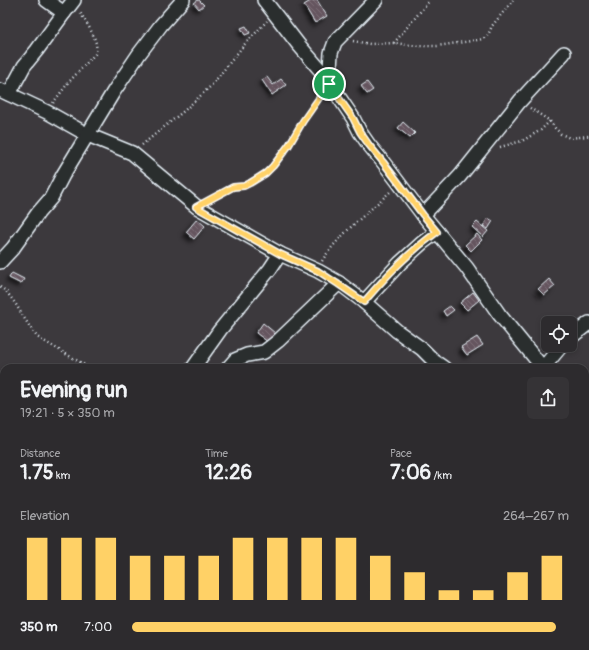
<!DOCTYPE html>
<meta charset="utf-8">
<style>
body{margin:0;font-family:Pangolin,sans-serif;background:#353336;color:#f1f3f6;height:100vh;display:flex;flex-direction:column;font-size:15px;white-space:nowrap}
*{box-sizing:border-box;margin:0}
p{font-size:13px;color:#a7a7aa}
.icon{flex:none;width:22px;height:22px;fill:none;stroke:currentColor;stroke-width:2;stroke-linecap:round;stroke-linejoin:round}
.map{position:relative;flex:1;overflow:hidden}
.side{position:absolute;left:0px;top:364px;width:589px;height:286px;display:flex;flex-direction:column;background:#2d2b2e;border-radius:12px 12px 0 0;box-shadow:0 2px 6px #0003,0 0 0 1px #48474a}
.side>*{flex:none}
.fabs{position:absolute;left:541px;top:316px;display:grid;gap:8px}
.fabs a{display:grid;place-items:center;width:36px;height:36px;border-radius:6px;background:#2d2b2e;box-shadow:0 2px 6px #0003,0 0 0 1px #48474a;font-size:20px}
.pin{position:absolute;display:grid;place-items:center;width:34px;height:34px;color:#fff;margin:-17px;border:2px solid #fff;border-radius:50%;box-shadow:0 1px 4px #0007}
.round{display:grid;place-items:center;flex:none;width:42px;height:42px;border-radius:6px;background:#353336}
.head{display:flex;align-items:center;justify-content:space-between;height:68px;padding:0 20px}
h1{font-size:22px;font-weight:700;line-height:30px}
.metrics{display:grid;grid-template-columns:repeat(3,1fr);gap:6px;height:68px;padding:4px 20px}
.metrics div{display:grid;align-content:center}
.metrics b{font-size:20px;font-weight:700}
.metrics small{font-size:11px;font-weight:400}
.metrics p{font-size:11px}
.chart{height:112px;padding:8px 20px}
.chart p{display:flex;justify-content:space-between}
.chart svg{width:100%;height:72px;margin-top:4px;stroke:#ffd166;stroke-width:6}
ul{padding:0 20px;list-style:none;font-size:13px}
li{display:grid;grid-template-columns:64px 48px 1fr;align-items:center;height:30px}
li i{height:10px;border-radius:5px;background:#ffd166}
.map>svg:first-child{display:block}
.building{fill:url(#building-back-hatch);stroke:#e8f1f8;filter:url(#shadow)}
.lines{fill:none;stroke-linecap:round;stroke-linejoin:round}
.street-casing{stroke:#e8f1f8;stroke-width:16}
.path{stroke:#e8f1f8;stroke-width:2.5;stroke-dasharray:1 3;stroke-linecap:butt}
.street{stroke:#2a2d2e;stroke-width:13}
.route-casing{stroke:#fff;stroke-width:8}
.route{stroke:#ffd166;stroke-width:5}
</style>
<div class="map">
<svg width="589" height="650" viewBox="0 0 589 650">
<defs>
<pattern id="building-back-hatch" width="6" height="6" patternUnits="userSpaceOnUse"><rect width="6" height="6" fill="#65555f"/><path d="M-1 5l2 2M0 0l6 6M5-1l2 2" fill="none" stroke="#7b6e77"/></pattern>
<filter id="shadow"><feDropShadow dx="-3.5" dy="3.5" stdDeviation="2" flood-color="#0009"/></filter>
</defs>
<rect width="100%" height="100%" fill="#3c393d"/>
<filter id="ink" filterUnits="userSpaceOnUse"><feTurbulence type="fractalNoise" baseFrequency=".025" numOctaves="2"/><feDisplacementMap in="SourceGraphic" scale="8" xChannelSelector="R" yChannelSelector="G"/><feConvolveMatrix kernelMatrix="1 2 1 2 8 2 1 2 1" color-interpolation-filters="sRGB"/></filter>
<g filter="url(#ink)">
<!-- building -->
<g class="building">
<polygon points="198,0 199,0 204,5 199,9 194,3"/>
<polygon points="312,0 317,0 327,16 315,23 304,5"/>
<polygon points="246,26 250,33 245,35 241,28"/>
<polygon points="267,77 273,85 281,79 286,85 272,95 262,80"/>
<polygon points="367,82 373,90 367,94 361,86"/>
<polygon points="403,122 415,133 410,138 398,128"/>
<polygon points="488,218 493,221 488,229 483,226"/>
<polygon points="197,219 205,226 194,239 186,232"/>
<polygon points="477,222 488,231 483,237 472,227"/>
<polygon points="477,234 482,240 471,251 465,245"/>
<polygon points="12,273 24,279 21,284 9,278"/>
<polygon points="549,279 555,286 544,295 538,289"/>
<polygon points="473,292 479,300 467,310 460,303"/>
<polygon points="450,306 454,310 446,316 443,311"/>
<polygon points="263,323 275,333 268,342 256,333"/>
<polygon points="477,337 483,345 467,355 461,347"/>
</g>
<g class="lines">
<!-- street casing -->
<g class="street-casing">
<g id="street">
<polyline points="46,0 64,13"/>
<polyline points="264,0 298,44 322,72 353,118 360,132 369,145 383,162 423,215 467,268 499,314 543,368 562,345"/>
<polyline points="329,84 331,53 335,42 376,0"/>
<polyline points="0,90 47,112 88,135 132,153 197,207 280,254 318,271 339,283 364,302 397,331 422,349 434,361 444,368"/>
<polyline points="9,94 24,66 37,50 64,13 74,0"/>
<polyline points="423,215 460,176 520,101 564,53"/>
<polyline points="0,262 13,248 38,213 51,198 63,175 114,91 139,54 161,25 183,0"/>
<polyline points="364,302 400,263 422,243 437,232"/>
<polyline points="570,338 589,323"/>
<polyline points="193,368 220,330 270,269 280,254"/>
<polyline points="228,368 235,360 247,355 264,352 278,341 339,283"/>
<polyline points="585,420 589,425"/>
<polyline points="585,435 589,436"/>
<polyline points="0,630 4,625"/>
</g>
</g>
<!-- path -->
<g class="path">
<polyline points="353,41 370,44 394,43 419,46 437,46 478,40 483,39 488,35 492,26 513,0"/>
<polyline points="394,43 430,0"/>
<path d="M53,103L68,83L95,54C101,42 86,23 80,12"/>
<polyline points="530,108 550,121 555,128 561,134 570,138 589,136"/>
<polyline points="142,145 185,110 211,86 244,45 267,21"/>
<polyline points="500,147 522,141 541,130 550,121"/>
<polyline points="209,200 233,187 244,186 249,183 266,173 273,166 289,145 303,121 322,93"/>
<path d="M322,261C330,248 340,238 351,227C364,215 378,203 391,191"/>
<polyline points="0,287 6,291 15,303 28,324 37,337 90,368"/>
<polyline points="0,413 4,417"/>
<polyline points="585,634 589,627"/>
<polyline points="339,646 339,650"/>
<polyline points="354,650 357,646"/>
<polyline points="569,650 574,646"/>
</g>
<!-- street -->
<use href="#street" class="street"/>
</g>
</g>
<g class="lines" filter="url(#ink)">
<!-- route casing -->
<g class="route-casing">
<path id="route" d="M329,84L353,118L360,132L369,145L383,162L423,215L437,232C408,253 387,275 364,302L338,284L318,271L280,254L196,207L233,187L244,186L250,183L266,173L273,166L289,145L303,121Z"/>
</g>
<!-- route -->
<use href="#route" class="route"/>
</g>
</svg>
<div class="fabs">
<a><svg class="icon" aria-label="locate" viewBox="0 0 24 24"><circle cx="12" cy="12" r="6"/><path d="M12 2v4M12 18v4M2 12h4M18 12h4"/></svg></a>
</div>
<div class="pin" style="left:329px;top:84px;background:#1e9e55"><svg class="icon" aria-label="arrive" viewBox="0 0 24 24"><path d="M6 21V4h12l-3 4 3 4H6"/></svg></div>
<section class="side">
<div class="head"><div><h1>Evening run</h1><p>19:21 · 5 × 350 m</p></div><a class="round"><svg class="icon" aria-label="share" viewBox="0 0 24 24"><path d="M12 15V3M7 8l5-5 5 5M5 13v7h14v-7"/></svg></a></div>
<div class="metrics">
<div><p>Distance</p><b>1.75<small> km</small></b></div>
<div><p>Time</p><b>12:26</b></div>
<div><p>Pace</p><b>7:06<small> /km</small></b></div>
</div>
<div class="chart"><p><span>Elevation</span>264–267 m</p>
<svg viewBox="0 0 160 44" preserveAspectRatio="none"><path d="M5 44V6M15 44V6M25 44V6M35 44V17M45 44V17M55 44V17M65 44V6M75 44V6M85 44V6M95 44V6M105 44V17M115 44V27M125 44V38M135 44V38M145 44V27M155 44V17"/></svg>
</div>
<ul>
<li><b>350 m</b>7:00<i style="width:97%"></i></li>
</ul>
</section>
</div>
